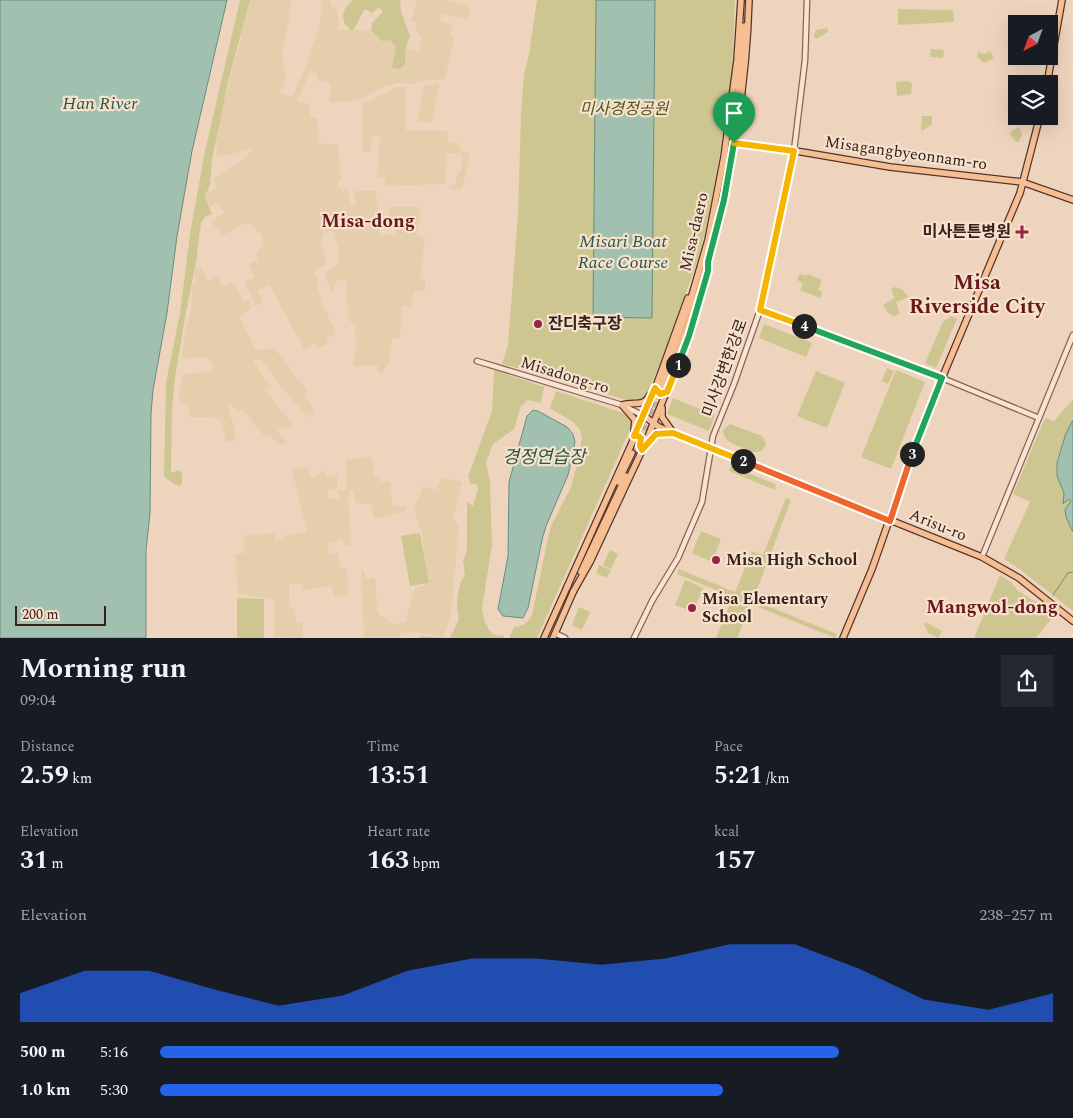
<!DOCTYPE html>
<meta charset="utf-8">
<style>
body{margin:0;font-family:Spectral,"Noto Sans KR",serif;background:#242831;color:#f1f3f6;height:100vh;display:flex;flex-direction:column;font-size:19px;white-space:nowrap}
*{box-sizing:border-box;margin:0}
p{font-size:16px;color:#9ea1a6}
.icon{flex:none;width:28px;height:28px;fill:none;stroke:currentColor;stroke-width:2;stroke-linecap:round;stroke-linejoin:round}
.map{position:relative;height:638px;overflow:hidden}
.drawer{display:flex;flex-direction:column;background:#171b24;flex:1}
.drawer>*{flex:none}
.needle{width:32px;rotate:221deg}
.buttons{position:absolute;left:1008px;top:15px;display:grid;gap:10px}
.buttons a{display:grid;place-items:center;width:50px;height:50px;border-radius:0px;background:#171b24;box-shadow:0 5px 20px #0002;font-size:25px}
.scale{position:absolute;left:15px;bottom:12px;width:91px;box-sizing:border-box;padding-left:5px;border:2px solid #36221b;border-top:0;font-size:14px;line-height:18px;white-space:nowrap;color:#36221b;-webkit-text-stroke:4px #f6e1cd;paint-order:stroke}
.pin{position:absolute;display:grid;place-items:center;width:42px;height:42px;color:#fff;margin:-51px -21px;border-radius:50% 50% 50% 0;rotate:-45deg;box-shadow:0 0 5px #0007}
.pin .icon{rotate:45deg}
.km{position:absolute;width:25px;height:25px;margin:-12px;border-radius:50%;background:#222;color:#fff;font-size:14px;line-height:25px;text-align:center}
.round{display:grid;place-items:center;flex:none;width:52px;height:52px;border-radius:0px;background:#242831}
.headline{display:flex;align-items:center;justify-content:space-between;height:85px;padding:0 20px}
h1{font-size:28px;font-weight:700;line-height:38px}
.stats{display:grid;grid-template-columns:repeat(3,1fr);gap:8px;height:85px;padding:5px 20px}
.stats div{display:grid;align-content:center}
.stats b{font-size:25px;font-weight:700}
.stats small{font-size:14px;font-weight:400}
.stats p{font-size:14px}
.chart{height:140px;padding:10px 20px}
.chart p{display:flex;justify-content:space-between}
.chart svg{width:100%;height:90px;margin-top:5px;fill:#2563eb;opacity:.7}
ul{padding:0 20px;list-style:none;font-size:16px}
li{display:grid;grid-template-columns:80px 60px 1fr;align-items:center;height:38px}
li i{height:12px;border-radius:6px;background:#2563eb}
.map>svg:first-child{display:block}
.farmland{fill:#e5ceab}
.green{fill:#cdc691}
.water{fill:#a1c0b0;stroke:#688e7c}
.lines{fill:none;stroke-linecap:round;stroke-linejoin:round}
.stream{stroke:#688e7c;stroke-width:1}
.major-tunnel{stroke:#cab09d;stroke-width:5.5;stroke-dasharray:5.5 3;stroke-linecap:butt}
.minor-casing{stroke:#886456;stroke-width:7}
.major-casing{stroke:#55342b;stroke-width:8}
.minor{stroke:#fae4d1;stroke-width:4.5}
.major{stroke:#f5bf93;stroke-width:5.5}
.split-1-casing{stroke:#fff;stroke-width:10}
.split-2-casing{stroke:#fff;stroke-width:10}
.split-3-casing{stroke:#fff;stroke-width:10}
.split-4-casing{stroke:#fff;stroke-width:10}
.split-5-casing{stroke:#fff;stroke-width:10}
.split-1{stroke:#22a559;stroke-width:6}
.split-2{stroke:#f5b400;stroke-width:6}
.split-3{stroke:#f0652b;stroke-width:6}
.split-4{stroke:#22a559;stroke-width:6}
.split-5{stroke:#f5b400;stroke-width:6}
.poi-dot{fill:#992441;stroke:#f6e1cd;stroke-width:2}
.labels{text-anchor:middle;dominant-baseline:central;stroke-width:4.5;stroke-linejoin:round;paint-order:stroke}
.park-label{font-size:16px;font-style:italic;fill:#535421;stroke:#f6e1cd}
.street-label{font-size:16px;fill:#36221b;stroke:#f6e1cd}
.poi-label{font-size:16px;font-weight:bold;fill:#36221b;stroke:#f6e1cd;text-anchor:start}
.water-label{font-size:18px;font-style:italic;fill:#2a5749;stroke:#f6e1cd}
.quarter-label{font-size:19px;font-weight:bold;fill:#65191b;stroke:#f6e1cd}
.district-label{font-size:21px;font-weight:bold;fill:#65191b;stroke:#f6e1cd}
</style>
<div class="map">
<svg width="1073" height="638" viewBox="0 0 1073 638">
<rect width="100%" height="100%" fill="#efd4bd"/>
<!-- farmland -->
<g class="farmland">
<polygon points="248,0 291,0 288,25 281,57 283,59 286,77 280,93 293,97 305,68 320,22 322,0 330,0 331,6 337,7 339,30 376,30 402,48 418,51 422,36 416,31 417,23 411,21 417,0 445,0 470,6 468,19 441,13 440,21 454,25 450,36 454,38 445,79 427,80 414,84 397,83 384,87 365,97 350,101 329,102 331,83 317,81 317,74 310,72 297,101 310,105 309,118 317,118 319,143 338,145 341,180 337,181 338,187 343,191 347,189 351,206 356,205 354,191 376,191 380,235 396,235 397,222 389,221 389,207 421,207 417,235 425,238 420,278 425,280 425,290 415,291 410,307 402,305 400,339 392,338 389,365 386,365 383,373 377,373 378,365 365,365 360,367 353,366 356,351 355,328 348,318 346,280 337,279 335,287 331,292 325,275 332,267 339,264 339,250 333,232 330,230 322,235 321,243 327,265 314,271 318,279 316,282 324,307 336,334 326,339 328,344 319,348 315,343 304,349 269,284 257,291 263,301 256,306 244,283 255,277 249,264 258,260 256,253 264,244 262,235 248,222 223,235 211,222 224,212 217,202 210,206 205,197 217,187 213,179 247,157 253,148 216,158 218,124 240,42"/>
<polygon points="439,84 432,123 417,121 424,86"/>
<polygon points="397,87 406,87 406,131 447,131 448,142 458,143 460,149 470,155 464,182 461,189 449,189 449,185 456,184 457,174 461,170 463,158 461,153 447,153 445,184 385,186 385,178 377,177 380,137 373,136 370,152 362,152 362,103 378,97"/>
<polygon points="201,268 208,282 218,276 222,287 231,282 244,301 248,300 252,308 239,317 256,350 275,349 307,391 304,394 315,412 307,417 271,374 261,359 253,361 270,385 264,389 294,426 277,429 287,442 279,445 269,434 265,437 242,409 237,411 229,401 230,417 233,421 236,441 226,442 221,420 211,417 189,417 188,405 181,404 179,395 182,377 185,374 210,372 214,369 212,362 205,357 182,359 185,331 191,311 192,284 195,283 195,270"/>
<polygon points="372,457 374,476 379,475 381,482 390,481 392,505 407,508 404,513 394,513 393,516 373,518 372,504 355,503 354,490 349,490 348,499 351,545 344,545 342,539 337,539 337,542 328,543 329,554 338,553 340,568 346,568 349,593 343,596 334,597 332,586 303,590 302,583 289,584 289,606 295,609 296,623 303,623 303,638 274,637 274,600 238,593 235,554 245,553 243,536 274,533 275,540 279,540 284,536 307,532 292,470 308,467 311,478 324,471 327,476 337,475 337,489 331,490 327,492 327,496 331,499 339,498 338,490 346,489 346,460"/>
<polygon points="442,477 462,482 453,520 459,523 451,616 443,637 415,632 401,633 398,638 364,638 361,571 364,571 366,579 375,578 377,610 381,617 387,619 388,622 396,624 406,621 415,587 428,585 422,533 414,510 423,487 436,490"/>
</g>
<!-- green -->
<g class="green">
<polygon points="240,0 250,0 228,82 212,160 210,184 205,197 212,214 205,217 201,223 196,262 185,317 175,378 172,407 171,473 178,470 182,473 182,484 180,486 176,485 164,477 166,383 180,313 190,234 205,151"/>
<path d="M353,0H400L401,11L410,36L405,51V64L399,69L392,68L396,47L390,40L382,41L371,30L372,23L383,12L379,7L372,13L365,9C359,16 359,24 352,31C339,22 341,9 353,0Z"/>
<path d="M537,0H735L732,78L717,172L704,236L699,256L665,351L646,397L642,401L637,403C591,390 548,376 502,364L508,345L518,215L521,114L524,74L529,55Z"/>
<polygon points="898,9 953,10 954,22 898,25"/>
<polygon points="827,28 828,32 816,39 814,35 816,30"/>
<polygon points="931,49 944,50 943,58 930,57"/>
<polygon points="990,51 994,58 984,63 977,57 978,52 985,54"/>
<polygon points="909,81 912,84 911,94 897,96 896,82"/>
<polygon points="922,116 932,116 932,125 921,131"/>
<polygon points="1019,127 1022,134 1019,142 1016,142 1009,133"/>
<polygon points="800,274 806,276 808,274 822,280 818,290 823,292 820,298 800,290 803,283 797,280"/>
<polygon points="894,287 902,289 909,297 896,302 900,314 894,316 887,312 883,305 895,298 891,289"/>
<polygon points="951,316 957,319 936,368 925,363 943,322"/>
<polygon points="764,324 812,343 806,357 759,338"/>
<polygon points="887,368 894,371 888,384 882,381"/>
<path d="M494,370L544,387L541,403L528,400L521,406L514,429L493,444L486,462L490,482L492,545L482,608L484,620L489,630L494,635L504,636V638H419L422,636L450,638L459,619C455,606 457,586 465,575L463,561L467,550V502L473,506L478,489L477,484H471L468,477L492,411Z"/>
<polygon points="896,370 925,382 891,469 861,457"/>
<polygon points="816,371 845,383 827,428 797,416"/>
<path d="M556,391L623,413L630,419L632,425L537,638H509L514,627C523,626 527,624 532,615L548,538L551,526L571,487L578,461L582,438L580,430L573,422L550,408Z"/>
<polygon points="673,398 715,415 709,431 667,414"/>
<polygon points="1073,399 1073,611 1018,568 1004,559 1030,502 1013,494 1042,425 1046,418 1054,421"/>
<path d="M730,424L762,436L766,443C765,449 760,453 754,452C744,447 722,444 723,430Z"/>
<polygon points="731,466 775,484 776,486 775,490 729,471"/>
<polygon points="786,498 791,500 753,600 837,634 835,638 751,604 737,638 716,638 733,597 677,574 679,569 735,592 752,551 763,555"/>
<polygon points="701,531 721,539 713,560 710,561 692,553"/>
<polygon points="420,533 429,583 410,586 401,536"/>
<polygon points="610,550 618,554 611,569 603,565"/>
<polygon points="599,565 611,570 607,578 596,573"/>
<polygon points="1000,575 1011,582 1017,590 1039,604 1053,617 1036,638 974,638"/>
<polygon points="685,580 703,588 693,612 675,605"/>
<polygon points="237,598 264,599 264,638 237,638"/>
<polygon points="579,607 590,612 582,630 572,625"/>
<polygon points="925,622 942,631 938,638 928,633 924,624"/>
</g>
<!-- water -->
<g class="water">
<polygon points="0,0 227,0 192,151 177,236 167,313 153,390 151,414 150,513 146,550 146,638 0,638"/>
<polygon points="596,0 655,0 652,318 593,317"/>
<polygon points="533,410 538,411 567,427 573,434 575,442 568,475 546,526 542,540 528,608 523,618 503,616 498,609 508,556 509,482 527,416"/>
<polygon points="1073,420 1073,532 1066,517 1065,510 1071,501 1069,499 1063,504 1064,493 1057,476 1057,463 1066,433"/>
</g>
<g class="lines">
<!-- stream -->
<g class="stream">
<polyline points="1053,595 1068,573 1073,572"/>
<polyline points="1040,613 1044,609"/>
</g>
<!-- major-tunnel -->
<g class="major-tunnel">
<polyline points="632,453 660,391"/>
<polyline points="636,454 659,402"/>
</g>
<!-- minor casing -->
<g class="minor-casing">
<g id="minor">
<polyline points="760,310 942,378 1039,418"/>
<polyline points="477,361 622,405 644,416"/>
<polyline points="982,557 1073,335"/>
<polyline points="555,633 565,638"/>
<polyline points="634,638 652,601 678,558 702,502 713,436 734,384 760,310 794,151 805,60 807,0"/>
</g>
</g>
<!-- major casing -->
<g class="major-casing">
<g id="major">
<polyline points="1047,84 1062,0"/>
<polyline points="734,136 744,26"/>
<polyline points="734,143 802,152 890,167 1022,182 1073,200"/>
<polyline points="684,349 704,287"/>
<polyline points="660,391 690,302 708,240 724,157 737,60 741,0"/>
<path d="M664,392C713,265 745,136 749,0"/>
<polyline points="662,408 662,417 672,431"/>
<polyline points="644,416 659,427 678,435 982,557 1019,578 1073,621"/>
<path d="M634,430L635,420L622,405C634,401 643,408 650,395"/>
<polyline points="634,436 638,436 641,438 640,446 642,450"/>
<polyline points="647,443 656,434 671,433"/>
<polyline points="618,482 632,453"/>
<polyline points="581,572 626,476"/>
<polyline points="567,587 650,403 688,298"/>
<polyline points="573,592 590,562 644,446 668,388"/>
<polyline points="544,638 568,585"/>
<polyline points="553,638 574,590"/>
<polyline points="843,638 872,569 911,458 945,371 1020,193 1040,116"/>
</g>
</g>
<!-- minor -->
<use href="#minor" class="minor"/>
<!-- major -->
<use href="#major" class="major"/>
</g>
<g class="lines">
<!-- split-1 casing -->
<g class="split-1-casing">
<polyline id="split-1" points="678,365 689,336 708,271 708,262 724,200 734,143"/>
</g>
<!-- split-2 casing -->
<g class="split-2-casing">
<polyline id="split-2" points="678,365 667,392 660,394 655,388 634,436 638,436 641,438 640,446 642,450 656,434 673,433 743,461"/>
</g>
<!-- split-3 casing -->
<g class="split-3-casing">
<polyline id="split-3" points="743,461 890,521 912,454"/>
</g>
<!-- split-4 casing -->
<g class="split-4-casing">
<polyline id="split-4" points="804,326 942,378 912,454"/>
</g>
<!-- split-5 casing -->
<g class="split-5-casing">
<polyline id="split-5" points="734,143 794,151 760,310 804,326"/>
</g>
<!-- split-1 -->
<use href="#split-1" class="split-1"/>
<!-- split-2 -->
<use href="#split-2" class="split-2"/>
<!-- split-3 -->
<use href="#split-3" class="split-3"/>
<!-- split-4 -->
<use href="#split-4" class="split-4"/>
<!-- split-5 -->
<use href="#split-5" class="split-5"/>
</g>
<!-- markers -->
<g class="poi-dot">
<path d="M1019.5 224.5h5v5h5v5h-5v5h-5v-5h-5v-5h5z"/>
<circle cx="538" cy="324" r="5"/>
<circle cx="716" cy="560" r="5"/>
<circle cx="692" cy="608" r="5"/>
</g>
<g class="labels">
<!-- park labels -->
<g class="park-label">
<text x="624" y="109">미사경정공원</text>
</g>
<!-- street labels -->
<g class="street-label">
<text transform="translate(906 153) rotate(8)">Misagangbyeonnam-ro</text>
<text transform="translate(694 232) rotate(-77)">Misa-daero</text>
<text transform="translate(725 368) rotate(-70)">미사강변한강로</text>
<text transform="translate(565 375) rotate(17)">Misadong-ro</text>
<text transform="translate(938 525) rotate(22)">Arisu-ro</text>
</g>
<!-- poi labels -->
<g class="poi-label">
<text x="1011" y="232" text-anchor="end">미사튼튼병원</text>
<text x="548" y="324">잔디축구장</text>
<text x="726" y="560">Misa High School</text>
<text x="702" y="599">Misa Elementary<tspan x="702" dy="18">School</tspan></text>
</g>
<!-- water labels -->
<g class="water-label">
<text x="100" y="103">Han River</text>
<text x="623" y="241">Misari Boat<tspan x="623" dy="21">Race Course</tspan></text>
<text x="544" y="457">경정연습장</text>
</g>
<!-- quarter labels -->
<g class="quarter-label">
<text x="368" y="221">Misa-dong</text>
<text x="992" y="607">Mangwol-dong</text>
</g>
<!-- district labels -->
<g class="district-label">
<text x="977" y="283">Misa<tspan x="977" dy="24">Riverside City</tspan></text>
</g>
</g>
</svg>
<div class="buttons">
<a><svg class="needle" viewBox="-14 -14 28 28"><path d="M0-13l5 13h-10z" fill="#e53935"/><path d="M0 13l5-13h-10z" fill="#9ea1a6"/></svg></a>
<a><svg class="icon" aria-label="layers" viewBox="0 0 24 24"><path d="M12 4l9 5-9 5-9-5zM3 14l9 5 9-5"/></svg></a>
</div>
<div class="scale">200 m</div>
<div class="pin" style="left:734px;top:143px;background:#1e9e55"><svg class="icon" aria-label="arrive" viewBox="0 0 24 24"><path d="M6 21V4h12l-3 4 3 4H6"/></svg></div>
<b class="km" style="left:678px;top:365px">1</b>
<b class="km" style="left:743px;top:461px">2</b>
<b class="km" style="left:912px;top:454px">3</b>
<b class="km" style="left:804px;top:326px">4</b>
</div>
<section class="drawer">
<div class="headline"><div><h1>Morning run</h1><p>09:04</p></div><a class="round"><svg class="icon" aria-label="share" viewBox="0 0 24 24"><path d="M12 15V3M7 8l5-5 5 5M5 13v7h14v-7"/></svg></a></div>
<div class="stats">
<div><p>Distance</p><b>2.59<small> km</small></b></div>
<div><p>Time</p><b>13:51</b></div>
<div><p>Pace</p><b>5:21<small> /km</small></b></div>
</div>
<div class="stats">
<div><p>Elevation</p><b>31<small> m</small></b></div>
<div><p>Heart rate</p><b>163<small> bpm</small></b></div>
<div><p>kcal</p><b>157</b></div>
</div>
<div class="chart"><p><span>Elevation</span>238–257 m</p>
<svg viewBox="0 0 160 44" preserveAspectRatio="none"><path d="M0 44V30L10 19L20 19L30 28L40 36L50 31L60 19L70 13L80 13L90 16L100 13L110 6L120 6L130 18L140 33L150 38L160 30V44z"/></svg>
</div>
<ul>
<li><b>500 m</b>5:16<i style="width:76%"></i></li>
<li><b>1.0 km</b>5:30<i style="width:63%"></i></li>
</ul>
</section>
